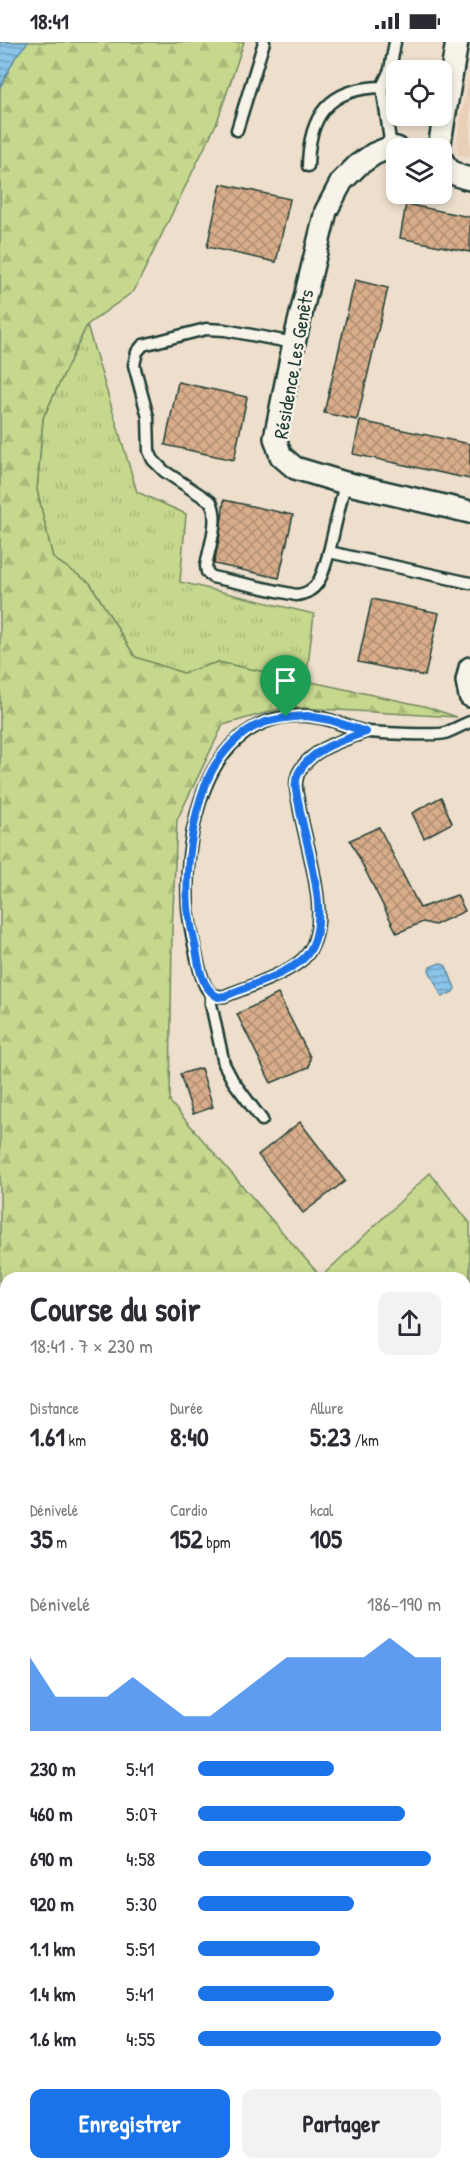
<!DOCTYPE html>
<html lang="fr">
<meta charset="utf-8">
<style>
body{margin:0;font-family:"Patrick Hand",sans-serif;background:#f2f2f3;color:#2b2b33;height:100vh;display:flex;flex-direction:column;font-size:22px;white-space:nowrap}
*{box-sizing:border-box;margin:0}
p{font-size:20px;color:#7c7c81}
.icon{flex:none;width:33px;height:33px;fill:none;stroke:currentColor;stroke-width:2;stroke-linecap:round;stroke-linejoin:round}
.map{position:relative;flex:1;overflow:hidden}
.drawer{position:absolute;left:0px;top:1230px;width:471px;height:898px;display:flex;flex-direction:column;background:#fff;border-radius:18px 18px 0 0;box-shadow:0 3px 9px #0003}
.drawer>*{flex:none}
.buttons{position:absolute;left:386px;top:18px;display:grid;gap:12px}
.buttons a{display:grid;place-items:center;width:66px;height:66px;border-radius:12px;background:#fff;box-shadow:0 3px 9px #0003;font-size:30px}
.pin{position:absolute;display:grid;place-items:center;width:51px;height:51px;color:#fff;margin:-62px -26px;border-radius:50% 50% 50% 0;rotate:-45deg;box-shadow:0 0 6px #0007}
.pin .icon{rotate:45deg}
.round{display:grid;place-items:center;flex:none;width:63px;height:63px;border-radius:12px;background:#f2f2f3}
.overview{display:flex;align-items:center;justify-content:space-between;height:102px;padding:0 30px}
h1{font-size:33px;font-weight:700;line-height:45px}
.stats{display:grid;grid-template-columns:repeat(3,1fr);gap:9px;height:102px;padding:6px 30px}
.stats div{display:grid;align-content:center}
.stats b{font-size:26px;font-weight:700}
.stats small{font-size:16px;font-weight:400}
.stats p{font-size:16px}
.chart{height:168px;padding:12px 30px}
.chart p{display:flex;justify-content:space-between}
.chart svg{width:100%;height:108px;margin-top:6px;fill:#1a73e8;opacity:.7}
.action{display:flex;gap:12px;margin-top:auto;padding:12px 30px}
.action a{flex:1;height:69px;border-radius:12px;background:#1a73e8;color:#fff;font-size:24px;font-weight:700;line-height:69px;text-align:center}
.action a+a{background:#f2f2f3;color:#2b2b33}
ul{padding:0 30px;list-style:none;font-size:20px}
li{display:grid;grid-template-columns:96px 72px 1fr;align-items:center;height:45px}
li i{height:15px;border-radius:8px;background:#1a73e8}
.status{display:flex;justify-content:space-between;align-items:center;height:42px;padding:0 30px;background:#fff;direction:ltr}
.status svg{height:16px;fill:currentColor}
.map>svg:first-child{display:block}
.built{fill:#e8cfb8}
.grass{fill:url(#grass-tufts);stroke:#728a60;stroke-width:1.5}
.forest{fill:url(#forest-firs);stroke:#728a60;stroke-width:1.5}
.water{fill:url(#water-rules);stroke:#608ea1;stroke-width:1.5}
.building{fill:url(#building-cross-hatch);stroke:#1f3d34;stroke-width:1.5}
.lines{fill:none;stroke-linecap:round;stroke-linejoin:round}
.lane-casing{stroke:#1f3d34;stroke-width:15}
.street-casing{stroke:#1f3d34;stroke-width:26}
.secondary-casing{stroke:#1f3d34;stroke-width:34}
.lane{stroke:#f7f3e8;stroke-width:10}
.street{stroke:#f7f3e8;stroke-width:21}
.secondary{stroke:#f7f3e8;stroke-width:30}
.route-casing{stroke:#fff;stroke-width:12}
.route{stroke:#1a73e8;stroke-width:8}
.labels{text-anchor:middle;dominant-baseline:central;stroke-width:5;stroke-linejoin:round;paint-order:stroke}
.street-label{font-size:20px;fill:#1f3d34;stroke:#f7f3e8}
</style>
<div class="status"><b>18:41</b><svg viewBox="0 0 49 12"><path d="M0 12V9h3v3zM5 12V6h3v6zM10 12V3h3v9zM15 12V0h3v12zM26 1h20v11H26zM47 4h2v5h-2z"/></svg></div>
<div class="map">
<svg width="470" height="2128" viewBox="0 0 470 2128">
<defs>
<pattern id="grass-tufts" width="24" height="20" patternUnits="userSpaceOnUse" patternTransform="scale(1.5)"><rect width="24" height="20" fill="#c5d88d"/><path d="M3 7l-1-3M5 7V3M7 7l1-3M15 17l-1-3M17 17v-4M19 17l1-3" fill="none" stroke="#a9ba7a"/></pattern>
<pattern id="forest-firs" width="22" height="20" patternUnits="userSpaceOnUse" patternTransform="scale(1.5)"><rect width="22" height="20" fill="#c5d88d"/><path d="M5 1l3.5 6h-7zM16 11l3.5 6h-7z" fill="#a9ba7a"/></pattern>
<pattern id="water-rules" width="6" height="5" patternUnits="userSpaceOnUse" patternTransform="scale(1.5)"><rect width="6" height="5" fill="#8bc4ea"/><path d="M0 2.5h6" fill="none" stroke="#71a0be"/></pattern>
<pattern id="building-cross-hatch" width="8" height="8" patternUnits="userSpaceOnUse" patternTransform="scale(1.5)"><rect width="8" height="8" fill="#d9ad8a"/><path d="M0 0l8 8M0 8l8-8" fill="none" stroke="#af8e72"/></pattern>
</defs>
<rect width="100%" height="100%" fill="#eedecc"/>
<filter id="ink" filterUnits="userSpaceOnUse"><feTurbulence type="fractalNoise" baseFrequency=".0167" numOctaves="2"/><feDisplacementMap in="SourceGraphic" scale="12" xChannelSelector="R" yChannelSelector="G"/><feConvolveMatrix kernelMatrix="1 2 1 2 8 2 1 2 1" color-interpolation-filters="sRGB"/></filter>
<g filter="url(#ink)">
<!-- built -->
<polygon class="built" points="470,30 470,115 458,113 457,96"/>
<!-- grass -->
<g class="grass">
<polygon points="87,283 137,450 186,472 180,540 314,572 306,639 218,620 183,631 135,615 90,541 53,516 37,448 43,376"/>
<polygon points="6,1781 6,1860 0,1854 0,1783"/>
</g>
<!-- forest -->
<polygon class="forest" points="0,0 244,0 217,80 134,249 87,283 43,376 37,448 53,516 90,541 135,615 183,631 218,620 424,664 457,675 286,665 223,683 177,778 172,889 170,1060 321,1235 430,1131 470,1181 470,1273 465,1278 465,1236 6,1236 6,1781 0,1783"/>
<!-- water -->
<g class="water">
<polygon points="0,0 28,0 16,14 0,46"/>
<polygon points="440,921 446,924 455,946 453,950 442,955 429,928 430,925"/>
</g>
<!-- building -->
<g class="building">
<polygon points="221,142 290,157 276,220 207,205"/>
<polygon points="406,162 470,175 470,210 400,196"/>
<polygon points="355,238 388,246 357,378 324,371"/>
<polygon points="178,340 247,355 234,418 165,403"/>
<polygon points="360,379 470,402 470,437 353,412"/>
<polygon points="224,458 293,473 279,536 214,522 220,493"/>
<polygon points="372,557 439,571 425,634 358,620"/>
<polygon points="441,755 452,781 424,796 412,771"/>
<polygon points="379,785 420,866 457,853 465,869 435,883 423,880 397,891 350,798"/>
<polygon points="278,952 310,1015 309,1025 271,1041 237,972"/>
<polygon points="201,1026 213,1065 193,1072 180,1032"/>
<polygon points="300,1080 345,1139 303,1171 258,1113"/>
</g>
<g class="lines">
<!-- lane casing -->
<g class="lane-casing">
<g id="lane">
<polyline points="382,45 391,105"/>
<polyline points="237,88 264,0"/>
<path d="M308,124C309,73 329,46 382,45L390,28L395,0"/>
<path d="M294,301L225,288L206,287L143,303L137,310L134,323L148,375L149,409L153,418L164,429L211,460C220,477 209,506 206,524L207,530L212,535L296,553C320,551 323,530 329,510"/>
<polyline points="345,441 329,510 470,541"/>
<path d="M366,690C343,698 310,707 298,732C294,742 297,753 299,763C305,804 337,885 303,917C287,932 247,945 225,954C217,955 210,953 206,945C199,933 189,880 188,865C186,836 189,803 196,774C203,746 216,715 239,696C266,673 299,669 333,679C344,683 356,688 368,690C380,691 436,694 445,691C453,688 462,683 470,680"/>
<polyline points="211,952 211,962 224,1022 233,1039 262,1078"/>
<polyline points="465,1664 470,1659"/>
<polyline points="465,1811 470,1810"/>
<polyline points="465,1965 470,1966"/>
<polyline points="465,2006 470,2007"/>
<polyline points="225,2122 231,2128"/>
</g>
</g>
<!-- street casing -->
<g class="street-casing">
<g id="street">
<polyline points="397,106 391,105 374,112 358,123 342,139 326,169 294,301 275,396 281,414 295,426 345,441 470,470"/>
<polyline points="439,106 457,0"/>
<path d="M441,116C447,129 456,134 470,137"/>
<polyline points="470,626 467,639 470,654"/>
<polyline points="465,1519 470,1523"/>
<polyline points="290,2128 292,2122"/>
</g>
</g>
<!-- secondary casing -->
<g class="secondary-casing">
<g id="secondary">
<polyline points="0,1952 6,1955"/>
<polyline points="465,2103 470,2104"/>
</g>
</g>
<!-- lane -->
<use href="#lane" class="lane"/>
<!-- street -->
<use href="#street" class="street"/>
<!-- secondary -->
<use href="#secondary" class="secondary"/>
</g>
</g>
<g class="lines" filter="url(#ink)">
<!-- route casing -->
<g class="route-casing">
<path id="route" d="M307,674L330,678L366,690C343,698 310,707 298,732C293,742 297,753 299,763C305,804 337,885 303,917C287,932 246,945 225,954L218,955C201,946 199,924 196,907C193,894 190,880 188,866C185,824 194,750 220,716C245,682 267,676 307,674Z"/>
</g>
<!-- route -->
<use href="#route" class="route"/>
</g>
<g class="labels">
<!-- street labels -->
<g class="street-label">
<text transform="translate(293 322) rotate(-80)">Résidence Les Genêts</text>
</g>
</g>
</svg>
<div class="buttons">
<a><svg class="icon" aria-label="locate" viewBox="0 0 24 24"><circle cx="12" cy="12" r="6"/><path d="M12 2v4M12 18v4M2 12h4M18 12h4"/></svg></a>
<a><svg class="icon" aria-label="layers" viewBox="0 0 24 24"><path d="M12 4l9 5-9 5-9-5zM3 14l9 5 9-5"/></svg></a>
</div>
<div class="pin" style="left:286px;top:675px;background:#1e9e55"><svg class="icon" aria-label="arrive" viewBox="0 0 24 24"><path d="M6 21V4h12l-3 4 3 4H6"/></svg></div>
<section class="drawer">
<div class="overview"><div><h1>Course du soir</h1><p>18:41 · 7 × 230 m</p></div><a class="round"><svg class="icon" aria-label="share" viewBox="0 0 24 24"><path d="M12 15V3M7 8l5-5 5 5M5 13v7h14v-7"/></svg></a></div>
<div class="stats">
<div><p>Distance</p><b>1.61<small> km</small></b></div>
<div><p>Durée</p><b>8:40</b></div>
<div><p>Allure</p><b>5:23<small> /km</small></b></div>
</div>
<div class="stats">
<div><p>Dénivelé</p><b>35<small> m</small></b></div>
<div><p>Cardio</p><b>152<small> bpm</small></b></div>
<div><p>kcal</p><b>105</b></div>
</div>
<div class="chart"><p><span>Dénivelé</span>186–190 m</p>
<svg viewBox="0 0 160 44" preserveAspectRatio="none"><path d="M0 44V14L10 30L20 30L30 30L40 22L50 30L60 38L70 38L80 30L90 22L100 14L110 14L120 14L130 14L140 6L150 14L160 14V44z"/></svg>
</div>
<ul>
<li><b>230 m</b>5:41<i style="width:56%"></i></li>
<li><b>460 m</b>5:07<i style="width:85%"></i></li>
<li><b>690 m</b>4:58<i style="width:96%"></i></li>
<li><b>920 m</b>5:30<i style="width:64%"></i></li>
<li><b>1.1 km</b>5:51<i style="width:50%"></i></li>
<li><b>1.4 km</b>5:41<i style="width:56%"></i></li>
<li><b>1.6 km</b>4:55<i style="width:100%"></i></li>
</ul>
<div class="action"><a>Enregistrer</a><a>Partager</a></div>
</section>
</div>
